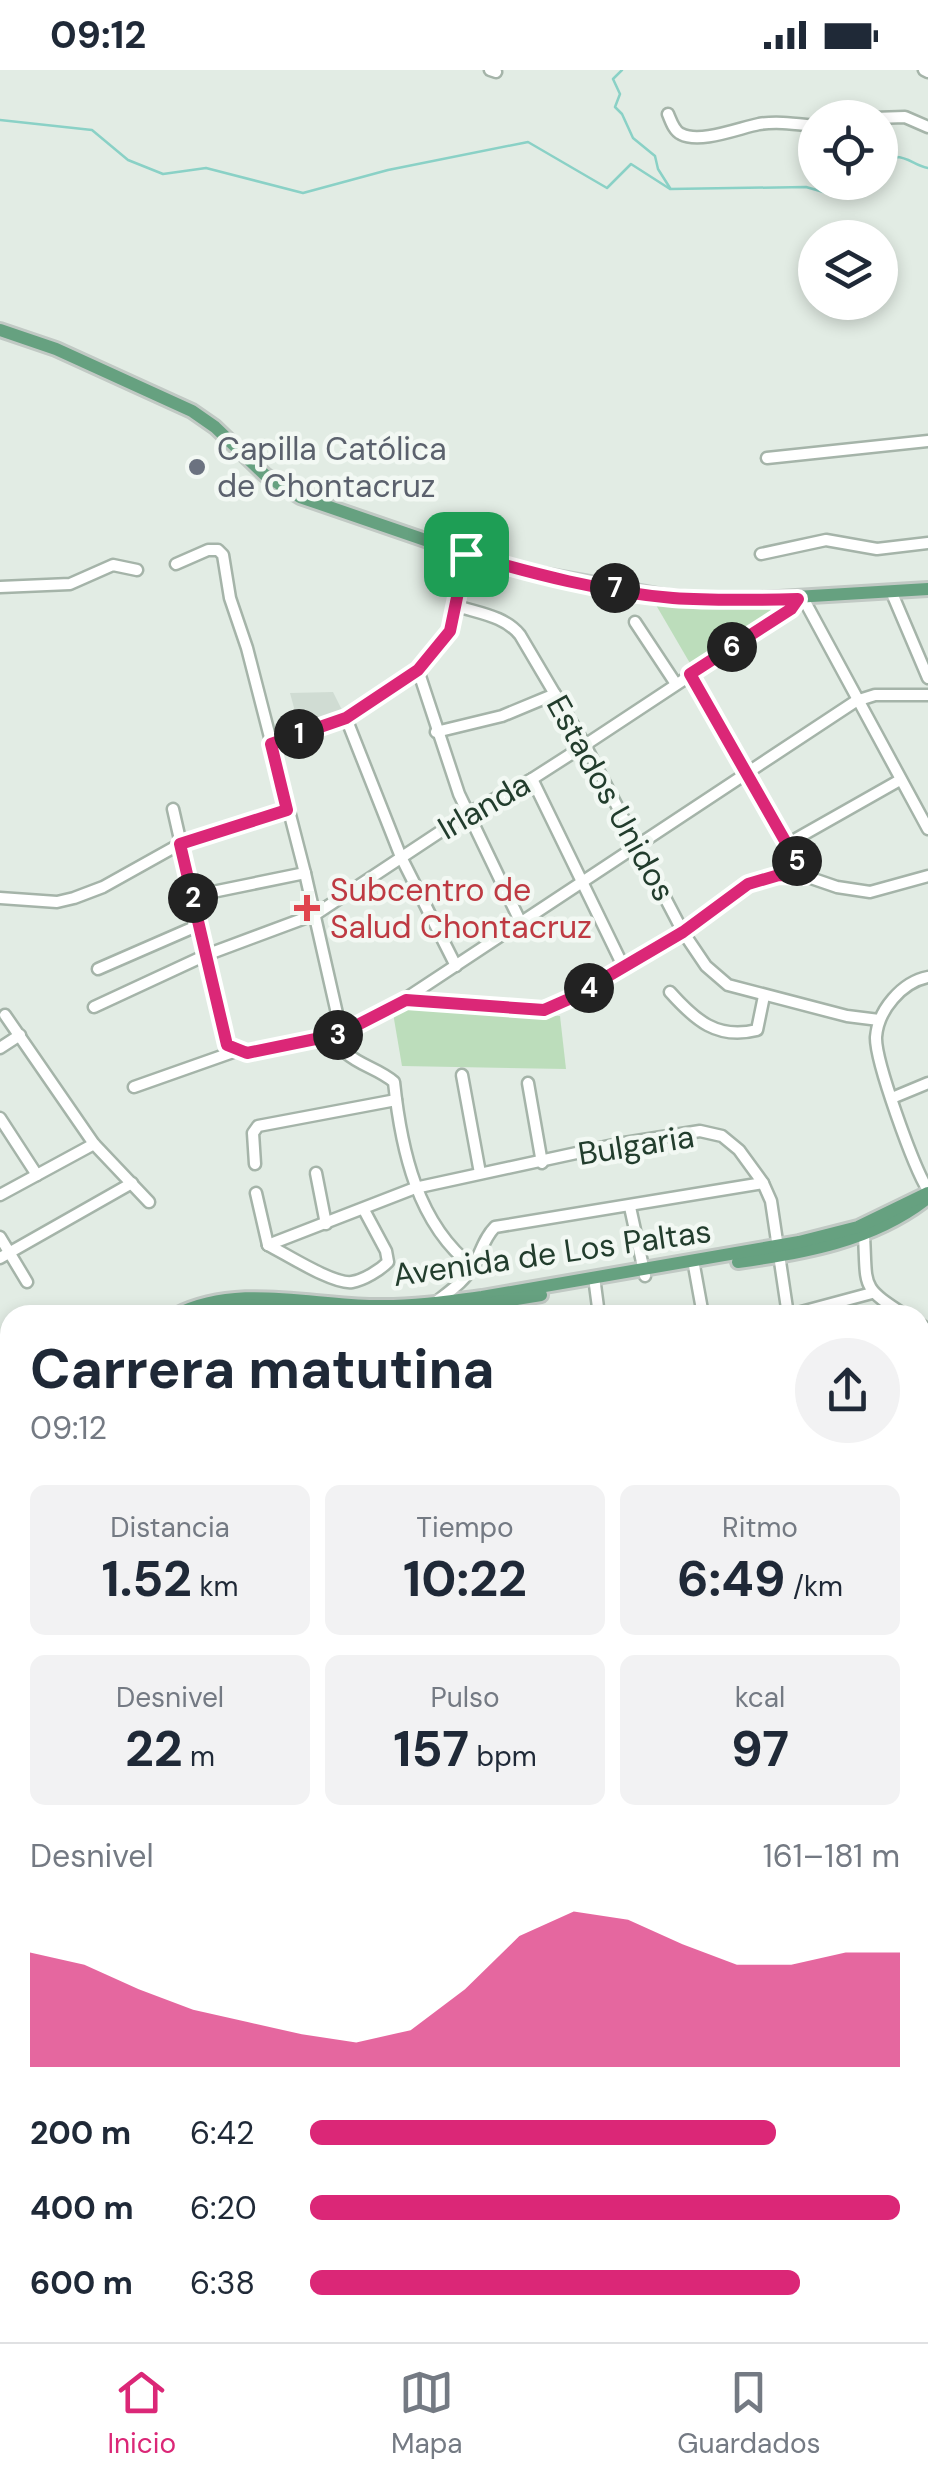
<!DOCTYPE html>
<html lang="es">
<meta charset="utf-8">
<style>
body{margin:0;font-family:"DM Sans",sans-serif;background:#f2f2f3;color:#1f2937;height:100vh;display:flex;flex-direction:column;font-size:38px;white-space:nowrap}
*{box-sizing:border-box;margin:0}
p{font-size:32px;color:#747a83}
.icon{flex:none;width:55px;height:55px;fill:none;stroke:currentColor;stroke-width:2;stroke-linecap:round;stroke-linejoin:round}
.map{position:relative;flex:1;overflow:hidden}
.side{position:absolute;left:0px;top:1235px;width:930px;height:1038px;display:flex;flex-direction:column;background:#fff;border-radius:30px 30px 0 0;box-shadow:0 5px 15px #0003}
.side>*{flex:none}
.buttons{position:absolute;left:798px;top:30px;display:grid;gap:20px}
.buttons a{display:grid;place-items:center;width:100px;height:100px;border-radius:50%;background:#fff;box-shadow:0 5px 15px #0003;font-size:50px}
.pin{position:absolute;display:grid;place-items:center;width:85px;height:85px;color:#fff;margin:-42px;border-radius:20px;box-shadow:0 5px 15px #0006}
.km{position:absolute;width:50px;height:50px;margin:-25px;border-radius:50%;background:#222;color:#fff;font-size:28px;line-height:50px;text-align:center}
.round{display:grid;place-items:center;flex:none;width:105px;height:105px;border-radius:52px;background:#f2f2f3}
.overview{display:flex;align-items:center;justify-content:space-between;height:170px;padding:0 30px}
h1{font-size:55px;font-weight:700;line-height:75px}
.stats{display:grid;grid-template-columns:repeat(3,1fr);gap:15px;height:170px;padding:10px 30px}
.stats div{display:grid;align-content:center;border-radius:15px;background:#f2f2f3;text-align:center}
.stats b{font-size:50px;font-weight:700}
.stats small{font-size:28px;font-weight:400}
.stats p{font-size:28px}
.chart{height:280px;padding:20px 30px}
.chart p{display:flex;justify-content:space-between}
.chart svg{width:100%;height:180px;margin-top:10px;fill:#db2777;opacity:.7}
ul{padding:0 30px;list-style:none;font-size:32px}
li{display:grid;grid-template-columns:160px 120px 1fr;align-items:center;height:75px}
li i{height:25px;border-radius:12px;background:#db2777}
.status{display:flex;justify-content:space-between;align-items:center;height:70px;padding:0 50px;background:#fff;direction:ltr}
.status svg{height:28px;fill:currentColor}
.dock{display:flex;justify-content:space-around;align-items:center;height:140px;border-top:2px solid #e0e1e3;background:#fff;font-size:28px;color:#747a83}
.dock a{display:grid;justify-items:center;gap:5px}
.dock .active{color:#db2777}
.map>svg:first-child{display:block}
.built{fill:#d0dcd3}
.green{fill:#bcddbb}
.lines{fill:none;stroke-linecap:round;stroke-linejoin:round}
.stream{stroke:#8ad1c6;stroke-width:2.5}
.minor-casing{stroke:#a5b4a9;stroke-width:15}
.major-casing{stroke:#c1c9c4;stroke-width:18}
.minor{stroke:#fff;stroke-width:10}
.major{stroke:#66a180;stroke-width:12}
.route-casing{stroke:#fff;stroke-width:20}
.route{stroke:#db2777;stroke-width:12}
.worship-dot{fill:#6b7280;stroke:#f2f8f3;stroke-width:4}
.health-dot{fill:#e0444e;stroke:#f2f8f3;stroke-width:4}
.labels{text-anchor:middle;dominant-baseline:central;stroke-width:9;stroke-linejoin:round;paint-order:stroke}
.worship-label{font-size:32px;fill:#5b616d;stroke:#f2f8f3;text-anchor:start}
.street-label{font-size:32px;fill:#223d2d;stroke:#f2f8f3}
.health-label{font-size:32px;fill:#be3a42;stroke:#f2f8f3;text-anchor:start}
</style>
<div class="status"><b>09:12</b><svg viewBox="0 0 49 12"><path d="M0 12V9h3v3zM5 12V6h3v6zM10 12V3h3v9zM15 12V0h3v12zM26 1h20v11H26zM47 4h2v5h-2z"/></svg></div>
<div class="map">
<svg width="928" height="2272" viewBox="0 0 928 2272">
<rect width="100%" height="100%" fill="#e2ece4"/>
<!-- built -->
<polygon class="built" points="333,622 345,646 300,660 290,623"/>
<!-- green -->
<g class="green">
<polygon points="656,535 782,535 691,595"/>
<polygon points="407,934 560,946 566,999 402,996 393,943"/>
</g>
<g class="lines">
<!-- stream -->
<g class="stream">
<polyline points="622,0 613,9 620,24 615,37 622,44 633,68 655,86 658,99 670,118"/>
<polyline points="0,50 92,60 128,90 163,104 206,98 303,123 388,100 528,72 607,118 631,94 670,119 806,117 827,123 830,112"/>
<path d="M880,108L896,87C909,87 915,96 928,98"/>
<polyline points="920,1453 928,1456"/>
<polyline points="0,1512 10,1499"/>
</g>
<!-- minor casing -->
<g class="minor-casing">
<g id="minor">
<polyline points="490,0 496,2"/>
<polyline points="924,0 928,2"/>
<path d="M668,44C671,51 674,61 681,64C700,74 739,58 759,54C778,51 796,54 815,56"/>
<polyline points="874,48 905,47 928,57"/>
<polyline points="767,388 928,371"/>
<polyline points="761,484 826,470 877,479 928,473"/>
<path d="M176,494L208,480H218L223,485L230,528L247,578L305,803L346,983C361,996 379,999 394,1012C401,1079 417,1154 473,1197"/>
<polyline points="0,517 70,514 113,495 137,500"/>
<polyline points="891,521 928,608"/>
<polyline points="803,528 928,759"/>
<path d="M457,536C478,543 505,546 520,565L585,675L683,862L706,896L728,915L847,946L879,950"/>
<polyline points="635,552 676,614"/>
<polyline points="418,600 459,724 520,851"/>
<polyline points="690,604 805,806"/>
<polyline points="346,648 401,787 456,896"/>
<polyline points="436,662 502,646 555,624"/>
<polyline points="271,674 346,648 418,600 437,580 450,561 466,484"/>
<polyline points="532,709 624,898"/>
<polyline points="173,739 227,975 236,981"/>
<polyline points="787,774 900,710"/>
<polyline points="193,826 305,803"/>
<polyline points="0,828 57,832 74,828 103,817 180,774 287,740"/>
<polyline points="98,899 199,855"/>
<path d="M928,907C902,912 878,940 876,967C875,991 914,1098 928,1120"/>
<path d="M670,922C695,950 717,970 757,960L764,926"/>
<polyline points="406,929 544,939 569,929 683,862 748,814 779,805 805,806 837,817 870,822 928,806"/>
<polyline points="94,937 206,885 316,844 470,742 532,709 585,675 791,539 798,529"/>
<polyline points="5,945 94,1074 149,1132"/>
<polyline points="0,978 20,965"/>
<polyline points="462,1005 480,1103"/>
<polyline points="528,1013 542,1093"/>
<polyline points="134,1017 236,981 247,983 341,964 405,929 856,631 875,625 928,625"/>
<polyline points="892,1028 928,1013"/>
<polyline points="0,1048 37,1105"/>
<polyline points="255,1094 253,1063 258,1056 396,1030"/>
<polyline points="316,1103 326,1154"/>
<polyline points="256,1123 268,1175"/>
<polyline points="0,1125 94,1074"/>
<polyline points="630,1137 645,1206"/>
<path d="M864,1166C867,1218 860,1216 905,1245"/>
<polyline points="0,1167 27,1212"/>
<polyline points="268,1175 415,1118 618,1074 700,1061 722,1066 739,1080 763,1113 771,1131 788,1245"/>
<path d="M268,1175C286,1184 334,1215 352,1212C364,1210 380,1200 388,1192L386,1181L364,1140"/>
<polyline points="0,1188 132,1113"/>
<polyline points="693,1190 703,1245"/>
<polyline points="594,1207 599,1245"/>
<path d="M436,1232C450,1221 465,1211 474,1195C481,1182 484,1168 495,1157L763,1113"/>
<polyline points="790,1245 872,1223"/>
<polyline points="920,1254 928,1260"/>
<polyline points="920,1334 928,1339"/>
<polyline points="0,1427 10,1423"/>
<polyline points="920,1491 928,1496"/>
<polyline points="920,1672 928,1676"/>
<polyline points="920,1783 928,1787"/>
<polyline points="920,1887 928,1880"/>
<polyline points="0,1898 10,1894"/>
<polyline points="0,1909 10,1920"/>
<polyline points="920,1989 928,1982"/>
<polyline points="920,2017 928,2028"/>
<polyline points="0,2030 10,2061"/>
<polyline points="920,2095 928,2087"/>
<polyline points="0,2181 10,2181"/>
<polyline points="920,2227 928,2219"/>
<polyline points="0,2261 10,2260"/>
<polyline points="527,2262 533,2272"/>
<polyline points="768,2262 781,2272"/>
<polyline points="45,2272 54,2262"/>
<polyline points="305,2272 319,2262"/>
<polyline points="325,2272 340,2262"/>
<polyline points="452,2272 466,2262"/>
<polyline points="637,2272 647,2262"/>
<polyline points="732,2272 742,2262"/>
<polyline points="871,2272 881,2262"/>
</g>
</g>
<!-- major casing -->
<g class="major-casing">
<g id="major">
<polyline points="0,260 56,279 192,341 215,357 265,405 300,427 466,484 529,502 669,527 727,531 928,519"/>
<path d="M738,1192C803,1183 872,1171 925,1130"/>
<path d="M176,1245C237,1214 308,1235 374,1236C410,1237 446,1232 482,1227L799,1172L858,1157L928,1123"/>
<path d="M201,1245C245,1225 300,1243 346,1245"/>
<polyline points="420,1245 541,1225"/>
<polyline points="0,1337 10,1332"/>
<polyline points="0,1347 10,1342"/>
<polyline points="0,1712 10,1719"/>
<polyline points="0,1727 10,1733"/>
<polyline points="920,2163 928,2163"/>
<polyline points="920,2173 928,2173"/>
</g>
</g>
<!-- minor -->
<use href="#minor" class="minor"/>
<!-- major -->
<use href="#major" class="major"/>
</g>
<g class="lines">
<!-- route casing -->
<g class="route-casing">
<path id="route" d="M466,484C533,504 603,522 673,528C714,531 756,530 798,529L791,539L690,604L805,806L779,805L748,814L683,862L569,929L544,940L406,930L340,964L247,983L227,975L180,774L287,740L271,674L346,648L418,600L450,561Z"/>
</g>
<!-- route -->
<use href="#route" class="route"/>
</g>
<!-- markers -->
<circle class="worship-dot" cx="197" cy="397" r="10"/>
<path class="health-dot" d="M302 823h10v10h10v10h-10v10h-10v-10h-10v-10h10z"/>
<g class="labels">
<!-- worship labels -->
<g class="worship-label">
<text x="217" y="379">Capilla Católica<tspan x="217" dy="37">de Chontacruz</tspan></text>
</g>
<!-- street labels -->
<g class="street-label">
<text transform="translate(611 728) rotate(61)">Estados Unidos</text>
<text transform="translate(484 736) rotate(-30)">Irlanda</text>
<text transform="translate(636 1075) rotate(-9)">Bulgaria</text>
<text transform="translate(552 1183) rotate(-8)">Avenida de Los Paltas</text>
</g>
<!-- health labels -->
<g class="health-label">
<text x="330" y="820">Subcentro de<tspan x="330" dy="37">Salud Chontacruz</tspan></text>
</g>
</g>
</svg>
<div class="buttons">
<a><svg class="icon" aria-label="locate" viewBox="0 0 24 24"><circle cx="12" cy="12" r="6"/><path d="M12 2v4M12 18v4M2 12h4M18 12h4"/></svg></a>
<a><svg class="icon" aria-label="layers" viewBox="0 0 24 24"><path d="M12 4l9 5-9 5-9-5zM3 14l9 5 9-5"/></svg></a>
</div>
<div class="pin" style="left:466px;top:484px;background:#1e9e55"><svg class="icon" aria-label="arrive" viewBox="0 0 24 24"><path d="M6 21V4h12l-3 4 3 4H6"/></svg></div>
<b class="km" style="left:299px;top:664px">1</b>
<b class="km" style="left:193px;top:828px">2</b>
<b class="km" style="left:338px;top:965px">3</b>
<b class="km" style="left:589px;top:918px">4</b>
<b class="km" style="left:797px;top:791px">5</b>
<b class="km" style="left:732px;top:577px">6</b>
<b class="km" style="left:615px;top:518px">7</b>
<section class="side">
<div class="overview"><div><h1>Carrera matutina</h1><p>09:12</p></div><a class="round"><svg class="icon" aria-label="share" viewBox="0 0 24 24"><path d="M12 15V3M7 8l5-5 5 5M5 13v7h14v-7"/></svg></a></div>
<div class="stats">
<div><p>Distancia</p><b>1.52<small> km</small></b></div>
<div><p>Tiempo</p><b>10:22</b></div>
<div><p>Ritmo</p><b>6:49<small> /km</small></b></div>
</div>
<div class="stats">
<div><p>Desnivel</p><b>22<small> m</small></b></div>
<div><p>Pulso</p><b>157<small> bpm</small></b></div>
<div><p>kcal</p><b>97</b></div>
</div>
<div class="chart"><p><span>Desnivel</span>161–181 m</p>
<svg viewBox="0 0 160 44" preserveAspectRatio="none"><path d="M0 44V16L10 19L20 25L30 30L40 33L50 36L60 38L70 35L80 25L90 12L100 6L110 8L120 14L130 19L140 19L150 16L160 16V44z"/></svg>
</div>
<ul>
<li><b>200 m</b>6:42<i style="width:79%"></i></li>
<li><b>400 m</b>6:20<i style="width:100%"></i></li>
<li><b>600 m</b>6:38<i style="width:83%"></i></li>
</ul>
</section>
</div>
<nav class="dock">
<a class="active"><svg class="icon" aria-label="home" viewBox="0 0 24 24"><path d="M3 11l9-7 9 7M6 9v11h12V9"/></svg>Inicio</a>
<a><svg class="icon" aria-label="map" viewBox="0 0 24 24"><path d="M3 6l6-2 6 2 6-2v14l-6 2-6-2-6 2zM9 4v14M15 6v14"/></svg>Mapa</a>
<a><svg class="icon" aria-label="saved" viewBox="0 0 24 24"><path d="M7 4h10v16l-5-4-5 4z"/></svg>Guardados</a>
</nav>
